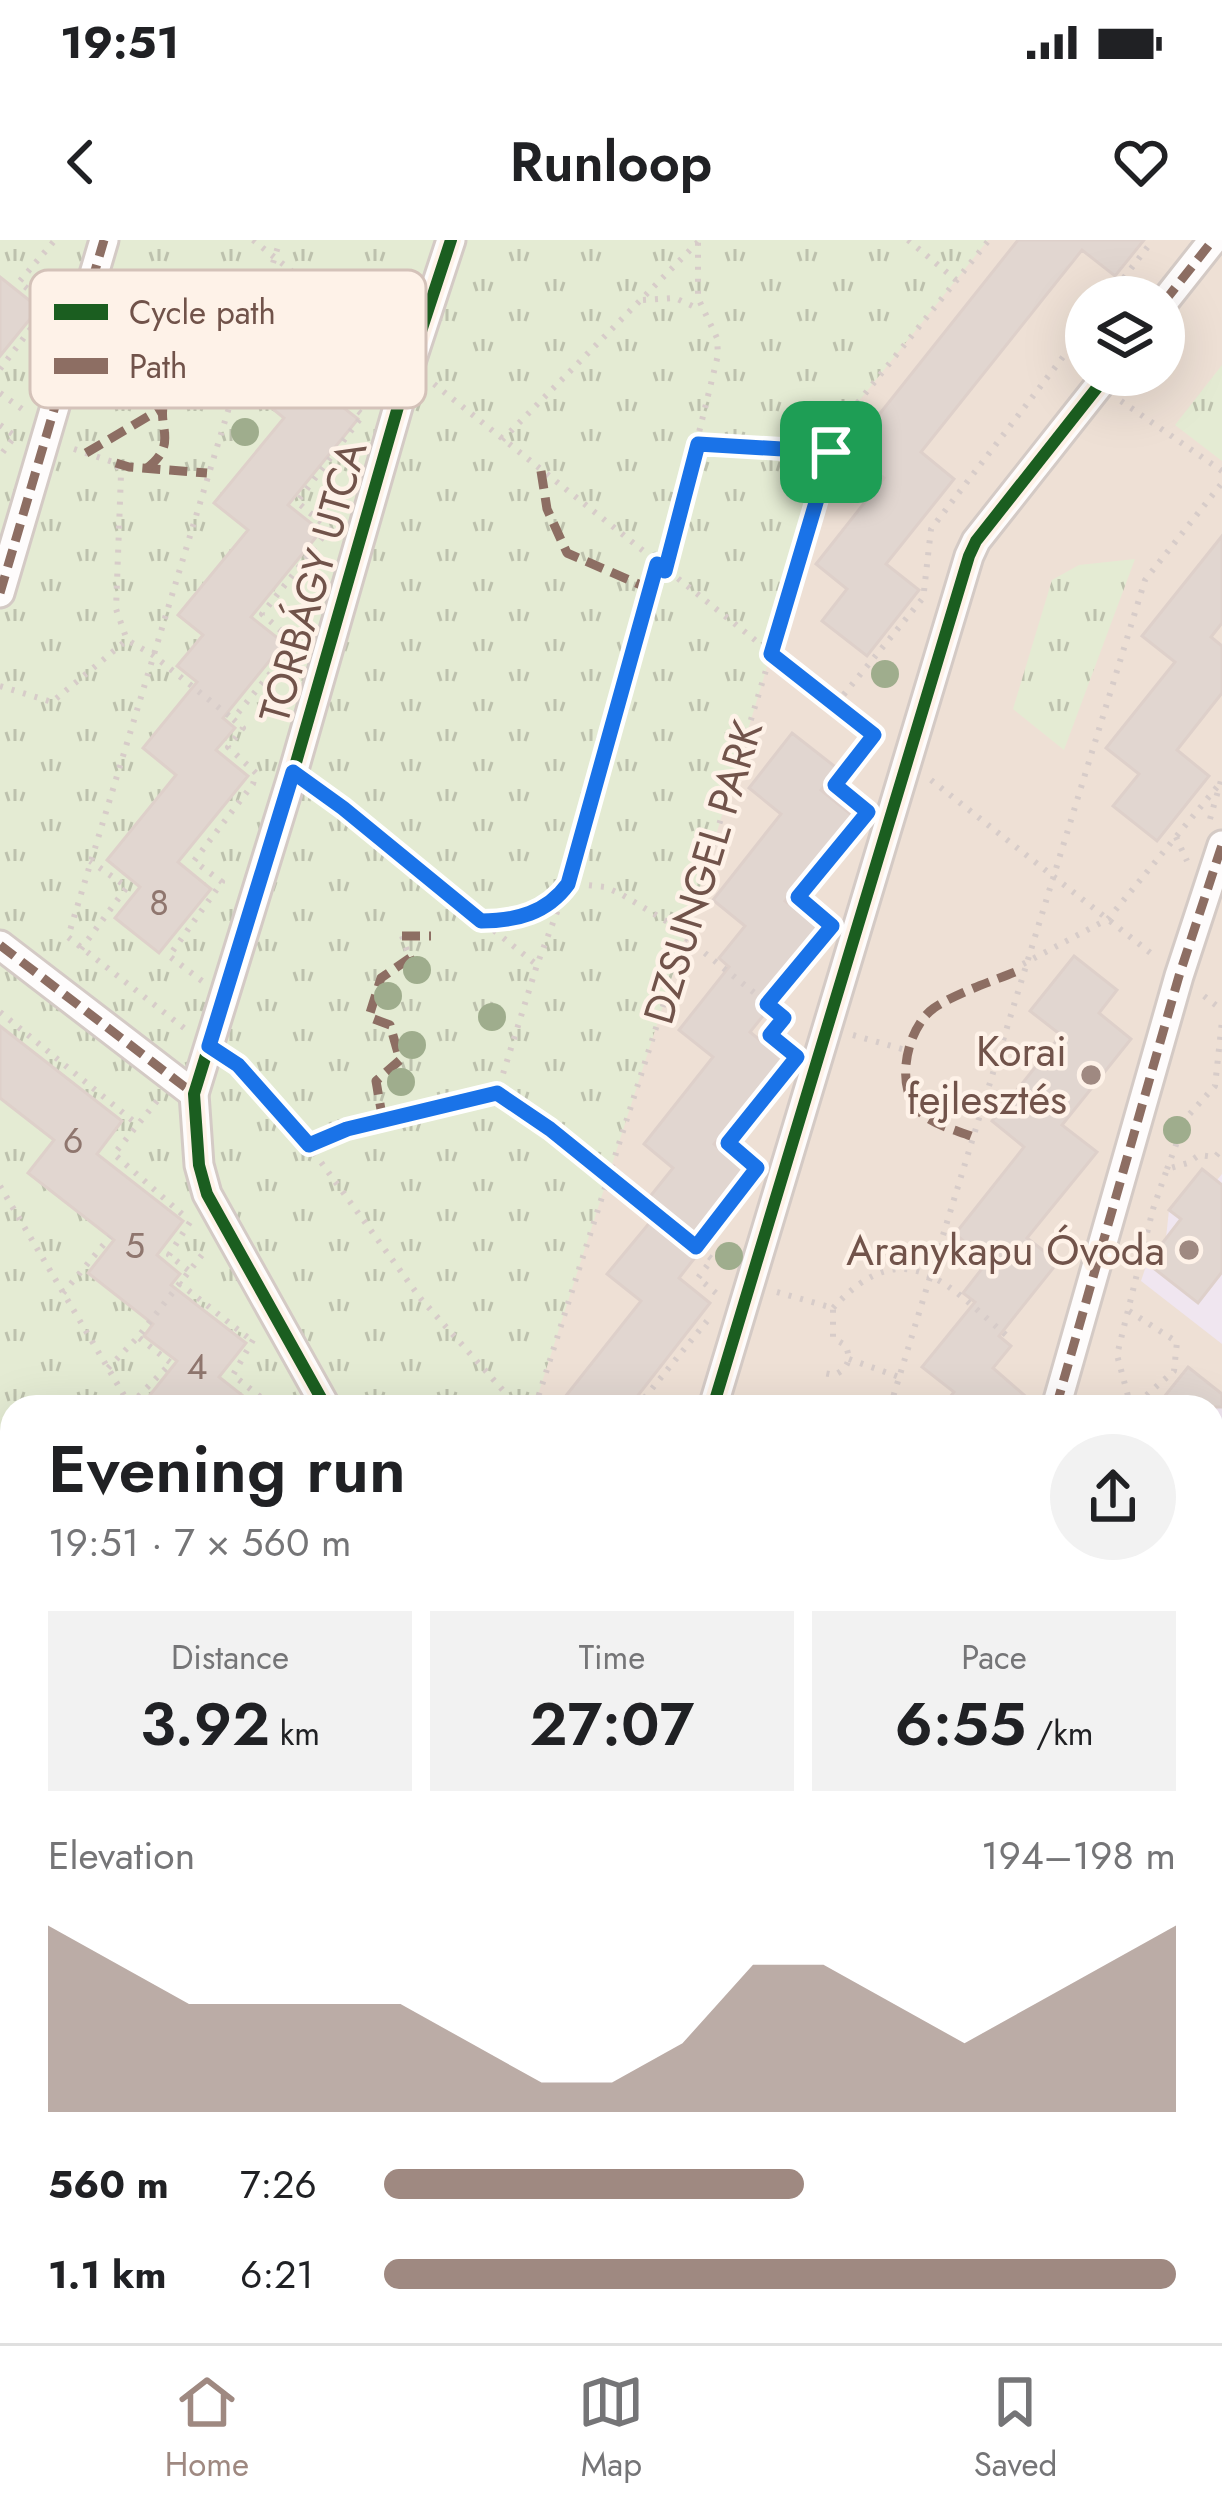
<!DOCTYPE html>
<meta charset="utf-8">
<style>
body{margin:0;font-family:Jost,sans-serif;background:#f2f2f2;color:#202124;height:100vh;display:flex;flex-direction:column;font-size:45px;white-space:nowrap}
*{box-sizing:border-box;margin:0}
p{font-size:39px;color:#757577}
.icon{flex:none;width:66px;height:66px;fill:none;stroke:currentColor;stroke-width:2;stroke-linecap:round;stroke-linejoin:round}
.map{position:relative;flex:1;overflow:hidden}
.side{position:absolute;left:0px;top:1155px;width:1224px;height:948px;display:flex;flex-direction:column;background:#fff;border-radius:36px 36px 0 0;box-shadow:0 12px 48px #0002}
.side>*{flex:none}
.controls{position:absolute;left:1065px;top:36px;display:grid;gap:24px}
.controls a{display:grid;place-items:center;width:120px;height:120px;border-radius:50%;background:#fff;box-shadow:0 12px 48px #0002;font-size:60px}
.pin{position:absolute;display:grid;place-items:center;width:102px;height:102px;color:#fff;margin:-51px;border-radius:24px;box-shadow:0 6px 18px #0006}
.round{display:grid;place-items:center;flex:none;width:126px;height:126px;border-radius:63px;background:#f2f2f2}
.headline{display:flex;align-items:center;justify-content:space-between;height:204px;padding:0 48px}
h1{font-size:66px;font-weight:600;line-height:90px}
.stats{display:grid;grid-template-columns:repeat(3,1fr);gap:18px;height:204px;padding:12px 48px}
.stats div{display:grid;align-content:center;border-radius:0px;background:#f2f2f2;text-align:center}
.stats b{font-size:60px;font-weight:600}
.stats small{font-size:33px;font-weight:400}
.stats p{font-size:33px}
.chart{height:336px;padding:24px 48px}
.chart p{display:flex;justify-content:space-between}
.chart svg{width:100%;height:216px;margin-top:12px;fill:#9f8981;opacity:.7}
ul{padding:0 48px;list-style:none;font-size:39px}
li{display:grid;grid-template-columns:192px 144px 1fr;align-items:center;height:90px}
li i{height:30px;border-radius:15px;background:#9f8981}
.status{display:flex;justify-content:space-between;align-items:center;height:84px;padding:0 60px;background:#fff;direction:ltr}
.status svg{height:33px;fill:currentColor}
header{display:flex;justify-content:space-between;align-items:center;height:156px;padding:0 48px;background:#fff;font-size:54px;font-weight:600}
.tabs{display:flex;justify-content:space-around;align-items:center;height:168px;border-top:3px solid #e0e0e0;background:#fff;font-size:33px;color:#757577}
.tabs a{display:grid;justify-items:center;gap:6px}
.tabs .selected{color:#9f8981}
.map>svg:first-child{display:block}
.residential{fill:#eee0d5;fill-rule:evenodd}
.education{fill:#f0e6f0}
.grass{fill:url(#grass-tufts)}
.garden{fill:#e4ebd3}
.building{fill:#e1d6d0;stroke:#ded0ca;stroke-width:3}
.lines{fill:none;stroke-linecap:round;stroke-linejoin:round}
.service-casing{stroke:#d4cac5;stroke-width:20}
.minor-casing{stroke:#d4cac5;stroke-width:33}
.tertiary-casing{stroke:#d4cac5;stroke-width:39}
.path{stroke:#d7ccc9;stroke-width:6;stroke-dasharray:3 9;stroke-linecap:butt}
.service{stroke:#fefcfc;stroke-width:14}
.minor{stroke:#fefcfc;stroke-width:27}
.tertiary{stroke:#fefcfc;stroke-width:33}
.quiet{stroke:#8d6e63;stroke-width:9;stroke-dasharray:18 9;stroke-linecap:butt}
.cycleway-casing{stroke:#fef2e8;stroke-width:20}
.cycleway{stroke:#1b5e20;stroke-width:12}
.tree{fill:#9fad8d}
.route-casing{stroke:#fff;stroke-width:24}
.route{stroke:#1a73e8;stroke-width:15}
.poi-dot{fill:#9f8981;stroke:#fef2e8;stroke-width:4.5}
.labels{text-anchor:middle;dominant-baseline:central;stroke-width:9;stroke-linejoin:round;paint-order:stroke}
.number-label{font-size:36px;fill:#8f766e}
.street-label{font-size:42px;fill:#71534a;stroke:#fef2e8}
.poi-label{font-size:42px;fill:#71534a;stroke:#fef2e8;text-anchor:end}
.key{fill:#fef2e8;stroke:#d4c2b9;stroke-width:3}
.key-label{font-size:33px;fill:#71534a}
</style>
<div class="status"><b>19:51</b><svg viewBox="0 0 49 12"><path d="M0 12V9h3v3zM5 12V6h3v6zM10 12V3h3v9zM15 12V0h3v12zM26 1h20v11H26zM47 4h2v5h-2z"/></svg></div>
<header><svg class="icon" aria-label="back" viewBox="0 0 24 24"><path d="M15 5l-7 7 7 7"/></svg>Runloop<svg class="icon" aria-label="heart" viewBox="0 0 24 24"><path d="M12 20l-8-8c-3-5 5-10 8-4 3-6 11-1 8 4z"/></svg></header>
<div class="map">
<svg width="1222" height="2103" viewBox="0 0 1222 2103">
<defs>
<pattern id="grass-tufts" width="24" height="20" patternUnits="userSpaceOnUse" patternTransform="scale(3)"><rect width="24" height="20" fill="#e4ebd3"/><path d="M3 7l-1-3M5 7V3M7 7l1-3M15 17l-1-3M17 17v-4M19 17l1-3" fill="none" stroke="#bdc1ad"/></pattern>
</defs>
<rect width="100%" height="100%" fill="#f5eee8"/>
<!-- residential -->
<path class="residential" d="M0,0H1222V2103H1028L1013,2091H1212V1167H12V1295L0,1285ZM1086,57H1164V135H1086Z"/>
<!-- education -->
<g class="education">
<polygon points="1202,929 1217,940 1222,934 1222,1104 1141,1041 1147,1023 1166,998 1169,970"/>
<polygon points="1188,1127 1222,1154 1222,1467 1212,1459 1212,1167 1156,1167"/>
</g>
<!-- grass -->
<g class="grass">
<polygon points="0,0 988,0 847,176 838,193 685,697 534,1167 12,1167 12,1244 0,1236"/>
<polygon points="1222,125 1222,221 1175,185"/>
<polygon points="1135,319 1064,510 1013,469 1052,340 1079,325"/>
<polygon points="1222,1612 1222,1721 1212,1713 1212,1625"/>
<polygon points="1212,1732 1222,1740 1222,1911 1212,1894"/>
<polygon points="0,1982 12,1992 12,2091 136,2091 151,2103 0,2103"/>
<polygon points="676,2091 933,2091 949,2103 667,2103"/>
</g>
<!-- garden -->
<g class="garden">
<polygon points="0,1356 12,1365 12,1992 0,1982"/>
<polygon points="136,2091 676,2091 667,2103 151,2103"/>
</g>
<!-- building -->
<g class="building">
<polygon points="1018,0 1144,0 1115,36 1082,10 921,212 954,239 886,324 919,350 867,416 822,381 847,349 816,324 884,238 850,211"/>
<polygon points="0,37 39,68 0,116"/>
<polygon points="298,95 344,132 326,154 358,179 288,265 321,291 251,377 284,403 223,478 235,488 216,510 248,536 178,622 211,649 159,713 115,678 140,647 107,620 176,535 143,508 197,442 177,426 203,395 178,375 248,290 214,263 284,178 252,152"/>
<polygon points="1222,296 1222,383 1211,397 1222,406 1222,453 1177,510 1209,536 1157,601 1113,566 1139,534 1106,508 1175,422 1142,396"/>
<polygon points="792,493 838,529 821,550 853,576 785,661 818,687 757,763 767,771 750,792 783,819 714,904 746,930 685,1006 697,1015 679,1038 710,1063 629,1167 557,1167 641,1061 607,1034 661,969 648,959 673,928 644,904 713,817 679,790 729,727 719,718 745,686 713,660 781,574 749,548"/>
<polygon points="1074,716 1117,750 1099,773 1131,799 1062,885 1097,912 1027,998 1058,1022 999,1096 1011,1106 993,1128 1038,1167 942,1167 954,1152 922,1127 975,1062 963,1053 988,1021 955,994 1024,907 992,881 1061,795 1030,771"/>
<polygon points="0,786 122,881 97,914 183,981 157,1015 180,1034 171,1045 246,1103 219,1137 257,1167 166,1167 150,1155 177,1121 144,1096 153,1084 88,1033 114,1000 28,933 54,900 0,858"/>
<polygon points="1202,929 1222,945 1222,1032 1198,1063 1147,1023 1181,979 1169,970"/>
<polygon points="1188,1127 1222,1154 1222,1167 1156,1167"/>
</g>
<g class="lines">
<!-- service casing -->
<g class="service-casing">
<polyline id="service" points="761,2091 767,2103"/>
</g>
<!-- minor casing -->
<g class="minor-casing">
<g id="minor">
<polyline points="1164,62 1213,0"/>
<polyline points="0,353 104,0"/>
<polyline points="0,705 194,854"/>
<polyline points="326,1167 207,954 199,925 194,854 293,533 410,125 451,0"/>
<polyline points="713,1167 969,316 976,301 1107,135"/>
<polyline points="1056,1167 1179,736 1222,605"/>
<polyline points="1212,1976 1222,1994"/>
</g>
</g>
<!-- tertiary casing -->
<g class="tertiary-casing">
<g id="tertiary">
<polyline points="0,1285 12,1295"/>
<polyline points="1013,2091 1028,2103"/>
</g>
</g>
<!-- path -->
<g class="path">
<polyline points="253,0 386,107"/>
<polyline points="908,0 956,40"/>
<polyline points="1109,57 1153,0"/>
<polyline points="643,60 675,58 699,69"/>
<polyline points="0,129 49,65 19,42 55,0"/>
<polyline points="434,144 883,502"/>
<polyline points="0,153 26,172"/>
<polyline points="1121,161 1222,231"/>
<polyline points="0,185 15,196 0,216"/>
<polyline points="502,200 698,2"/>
<polyline points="698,204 831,212"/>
<polyline points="74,209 116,223 121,234 116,369 127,400"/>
<polyline points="665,331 718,115 717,98 698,58 698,1"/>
<polyline points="924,351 931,289 1086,87"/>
<polyline points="0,446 52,462 127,400 153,415 233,479"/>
<polyline points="836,464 923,358"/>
<polyline points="931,540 1157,718"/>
<polyline points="316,548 537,725"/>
<polyline points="862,567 835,545 874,495"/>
<polyline points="1210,579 1222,537"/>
<polyline points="1176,597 1187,621"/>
<path d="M481,681C516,681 547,672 568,643L605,647L621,654L686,693"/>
<polyline points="827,681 798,657 854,589"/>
<polyline points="402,696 408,713"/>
<polyline points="686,698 767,763"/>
<polyline points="81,709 127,647 90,621"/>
<polyline points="1023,724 1108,679 1217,547"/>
<polyline points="202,741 169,716 222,642 194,621 253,544 256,533 228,507 243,488 233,479 295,403 262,374 329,289 297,262 363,175 335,152 385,106"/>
<polyline points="1204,756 1222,770"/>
<polyline points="0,772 138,885"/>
<polyline points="184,788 68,697 280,0"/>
<polyline points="853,795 909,811"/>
<polyline points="790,811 770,795 784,778 767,763 821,699"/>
<polyline points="235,823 288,877 421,1059 518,1167"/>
<polyline points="497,853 550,889 696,1007"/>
<polyline points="157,861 114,914 183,975"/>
<polyline points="309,905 347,889 497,853 537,725 568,643 657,324"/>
<polyline points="757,928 728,903 779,839"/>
<polyline points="1167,929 1186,878 1215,846 1222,781"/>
<polyline points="0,946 131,1167"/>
<polyline points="188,1030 169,1015 190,982"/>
<polyline points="179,1043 251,1100"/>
<path d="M777,1052L833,1068V1098L845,1105C852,1119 848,1129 834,1135L819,1132"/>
<polyline points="63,1053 110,997"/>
<polyline points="716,1053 698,1038 712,1019 696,1007 749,938"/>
<path d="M833,1068C907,987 950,1049 1012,1100"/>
<polyline points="1129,1071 1177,1102 1174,1131 1133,1167"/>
<polyline points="253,1100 233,1135 273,1167"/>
<polyline points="849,1119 899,1137"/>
<polyline points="108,1128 138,1097 205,1011"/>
<polyline points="130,1165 171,1123 138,1097"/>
<polyline points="535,1167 685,697 838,193 847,176 989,0"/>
<polyline points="637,1167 707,1081"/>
<polyline points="890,1167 1145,340 1222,243"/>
<polyline points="1131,1167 1117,1115 1153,969 1167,929 1188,923 1199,915 1215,917 1222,909"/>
<polyline points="1212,1487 1222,1495"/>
<polyline points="1212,1726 1222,1734"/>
<polyline points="1212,2037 1222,2044"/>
<polyline points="1212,2061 1222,2050"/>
<polyline points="1079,2091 1083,2098 1089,2091"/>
<polyline points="1203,2091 1216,2103"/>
</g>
<!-- service -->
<use href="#service" class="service"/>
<!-- minor -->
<use href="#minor" class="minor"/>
<!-- tertiary -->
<use href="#tertiary" class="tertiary"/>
<!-- quiet -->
<g class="quiet">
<polyline points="1164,62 1213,0"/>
<polyline points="86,213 159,170"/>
<polyline points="116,223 129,227 207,233"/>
<path d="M147,228C182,201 152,185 167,153L260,56"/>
<polyline points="541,231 547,269 567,313 650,349"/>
<polyline points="0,353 104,0"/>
<polyline points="402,696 431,696"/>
<polyline points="0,705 194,854"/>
<polyline points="383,881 376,841 400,820 390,785 371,778 370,773 381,738 410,718 408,713"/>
<path d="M971,896C953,889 933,885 919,871C894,846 907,787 934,768C960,751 994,741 1022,729"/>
<polyline points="1056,1167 1179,736 1222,605"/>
<polyline points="1212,1976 1222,1994"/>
<polyline points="0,2009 12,2017"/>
<polyline points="116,2091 131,2103"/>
<polyline points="251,2091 270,2103"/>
<polyline points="413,2103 414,2091"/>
<polyline points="763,2103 764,2097"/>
</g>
<!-- cycleway casing -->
<g class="cycleway-casing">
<g id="cycleway">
<polyline points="326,1167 207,954 199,925 194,854 293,533 410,125 451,0"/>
<polyline points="713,1167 969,316 976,301 1107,135"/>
</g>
</g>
<!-- cycleway -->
<use href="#cycleway" class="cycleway"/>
</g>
<!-- trees -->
<g class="tree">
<circle cx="245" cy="192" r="14"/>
<circle cx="885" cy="434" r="14"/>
<circle cx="417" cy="730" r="14"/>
<circle cx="388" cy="756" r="14"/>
<circle cx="492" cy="777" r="14"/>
<circle cx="412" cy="805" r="14"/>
<circle cx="401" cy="842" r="14"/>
<circle cx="1177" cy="890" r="14"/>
<circle cx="729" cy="1016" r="14"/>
</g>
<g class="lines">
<!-- route casing -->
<g class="route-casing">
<path id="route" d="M698,204L831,212L771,414L874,495L835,545L868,572L798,657L832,686L767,764L784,778L770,795L797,817L728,903L757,928L696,1007L550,889L497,853L347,889L309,905L238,825L209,806L293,532L343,568L481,681C516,681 547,673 568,644L657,324L665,331Z"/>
</g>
<!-- route -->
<use href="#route" class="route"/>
</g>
<!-- markers -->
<g class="poi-dot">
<circle cx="1091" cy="835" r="12"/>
<circle cx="1189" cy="1010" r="12"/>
</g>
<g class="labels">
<!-- number labels -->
<g class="number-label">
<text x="159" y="662">8</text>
<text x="73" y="900">6</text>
<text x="135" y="1005">5</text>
<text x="197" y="1126">4</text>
</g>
<!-- street labels -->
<g class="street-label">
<text transform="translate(313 342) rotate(-74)">TORBÁGY UTCA</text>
<text transform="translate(703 632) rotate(-73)">DZSUNGEL PARK</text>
</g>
<!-- poi labels -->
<g class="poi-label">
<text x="1067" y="811">Korai<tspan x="1067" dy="48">fejlesztés</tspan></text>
<text x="1165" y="1010">Aranykapu Óvoda</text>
</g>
</g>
<!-- legend -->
<rect x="30" y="30" width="396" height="138" rx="18" class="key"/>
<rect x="54" y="64" width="54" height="16" fill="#1b5e20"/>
<rect x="54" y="118" width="54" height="16" fill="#8d6e63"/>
<g class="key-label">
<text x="129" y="84">Cycle path</text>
<text x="129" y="138">Path</text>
</g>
</svg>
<div class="controls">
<a><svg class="icon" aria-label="layers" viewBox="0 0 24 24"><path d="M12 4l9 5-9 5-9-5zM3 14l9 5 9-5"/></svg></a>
</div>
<div class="pin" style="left:831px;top:212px;background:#1e9e55"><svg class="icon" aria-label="arrive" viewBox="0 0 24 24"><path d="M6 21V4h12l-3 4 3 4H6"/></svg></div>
<section class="side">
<div class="headline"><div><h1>Evening run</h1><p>19:51 · 7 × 560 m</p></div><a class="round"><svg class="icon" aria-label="share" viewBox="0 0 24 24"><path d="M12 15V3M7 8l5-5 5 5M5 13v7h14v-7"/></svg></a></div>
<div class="stats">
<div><p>Distance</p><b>3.92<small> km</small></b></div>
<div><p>Time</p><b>27:07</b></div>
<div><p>Pace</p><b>6:55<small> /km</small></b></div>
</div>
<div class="chart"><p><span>Elevation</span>194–198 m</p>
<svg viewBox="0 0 160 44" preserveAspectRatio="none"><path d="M0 44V6L10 14L20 22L30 22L40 22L50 22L60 30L70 38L80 38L90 30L100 14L110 14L120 22L130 30L140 22L150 14L160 6V44z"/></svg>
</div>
<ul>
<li><b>560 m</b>7:26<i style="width:53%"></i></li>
<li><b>1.1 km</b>6:21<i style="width:100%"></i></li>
</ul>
</section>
</div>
<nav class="tabs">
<a class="selected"><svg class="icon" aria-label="home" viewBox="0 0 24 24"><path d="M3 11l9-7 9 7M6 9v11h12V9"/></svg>Home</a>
<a><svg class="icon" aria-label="map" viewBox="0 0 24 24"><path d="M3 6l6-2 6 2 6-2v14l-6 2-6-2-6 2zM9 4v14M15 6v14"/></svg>Map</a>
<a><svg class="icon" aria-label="saved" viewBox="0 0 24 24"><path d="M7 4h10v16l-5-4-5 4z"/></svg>Saved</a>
</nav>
